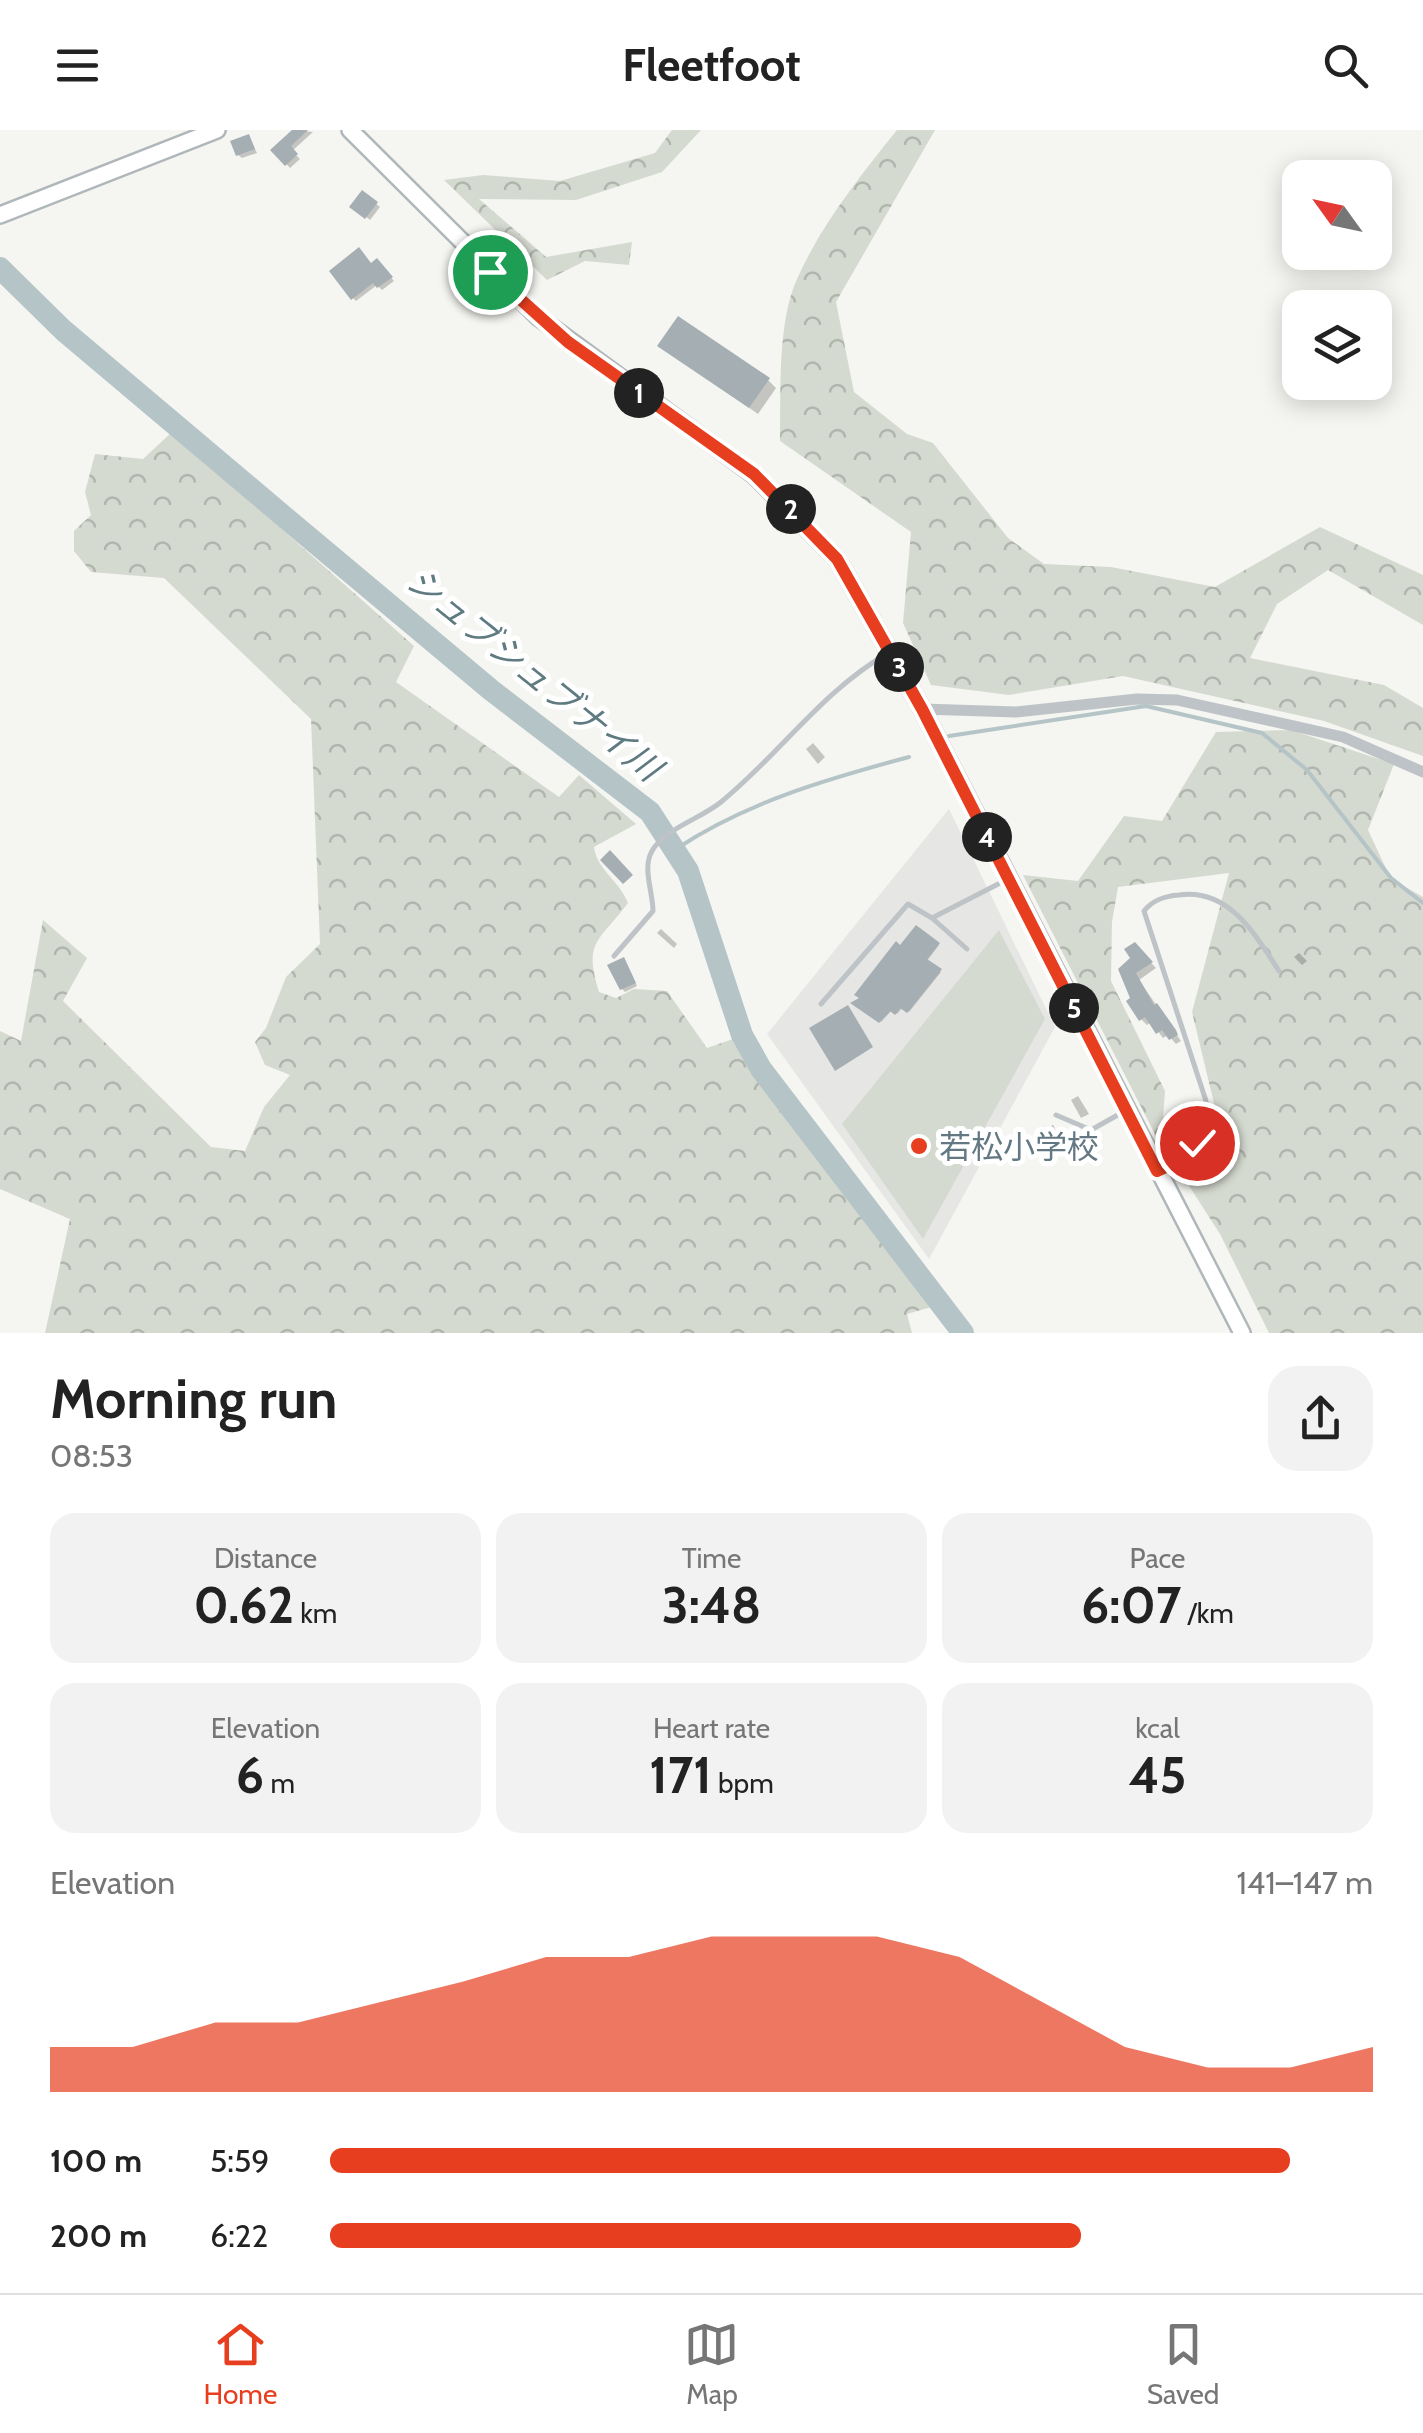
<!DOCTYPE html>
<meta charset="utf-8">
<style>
body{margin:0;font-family:Cabin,"Noto Sans JP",sans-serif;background:#f2f2f2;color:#222;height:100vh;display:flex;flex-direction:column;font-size:38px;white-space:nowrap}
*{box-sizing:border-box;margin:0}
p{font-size:32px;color:#767676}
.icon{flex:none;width:55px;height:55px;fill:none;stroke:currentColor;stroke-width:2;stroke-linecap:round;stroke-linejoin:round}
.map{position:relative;height:1203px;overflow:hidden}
.side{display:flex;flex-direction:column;background:#fff;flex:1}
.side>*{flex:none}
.needle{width:65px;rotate:303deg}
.tools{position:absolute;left:1282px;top:30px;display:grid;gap:20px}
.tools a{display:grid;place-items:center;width:110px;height:110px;border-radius:20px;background:#fff;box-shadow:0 5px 25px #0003;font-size:50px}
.pin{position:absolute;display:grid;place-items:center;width:85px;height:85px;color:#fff;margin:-42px;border:5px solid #fff;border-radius:50%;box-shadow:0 2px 10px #0007}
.km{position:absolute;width:50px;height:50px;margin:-25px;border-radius:50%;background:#222;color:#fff;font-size:28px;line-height:50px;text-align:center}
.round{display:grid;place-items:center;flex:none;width:105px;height:105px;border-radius:30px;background:#f2f2f2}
.overview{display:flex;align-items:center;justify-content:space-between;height:170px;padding:0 50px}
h1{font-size:55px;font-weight:700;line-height:75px}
.metrics{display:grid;grid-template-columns:repeat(3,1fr);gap:15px;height:170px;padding:10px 50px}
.metrics div{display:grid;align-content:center;border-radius:25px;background:#f2f2f2;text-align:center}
.metrics b{font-size:50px;font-weight:700}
.metrics small{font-size:28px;font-weight:400}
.metrics p{font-size:28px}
.chart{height:280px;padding:20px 50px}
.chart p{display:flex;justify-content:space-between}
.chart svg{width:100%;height:180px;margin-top:10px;fill:#e73e1f;opacity:.7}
ul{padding:0 50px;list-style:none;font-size:32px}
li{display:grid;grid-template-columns:160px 120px 1fr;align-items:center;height:75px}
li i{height:25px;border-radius:12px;background:#e73e1f}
header{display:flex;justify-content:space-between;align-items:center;height:130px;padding:0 50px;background:#fff;font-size:45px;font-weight:700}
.tab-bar{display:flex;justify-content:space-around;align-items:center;height:140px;border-top:2px solid #e0e0e0;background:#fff;font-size:28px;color:#767676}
.tab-bar a{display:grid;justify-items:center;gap:5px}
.tab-bar .selected{color:#e73e1f}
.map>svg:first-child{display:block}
.built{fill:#e6e7e5}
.forest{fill:url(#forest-crowns)}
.pitch{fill:#d5dad0}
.shadow{fill:#0003}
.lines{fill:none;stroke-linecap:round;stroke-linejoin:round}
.stream{stroke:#b5c4c7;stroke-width:4}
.river{stroke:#b5c4c7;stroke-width:22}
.building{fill:#a5afb3}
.secondary-casing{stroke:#b0b7ba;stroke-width:20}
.lane{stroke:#bdc3c6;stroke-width:5}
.street{stroke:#bdc3c6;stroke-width:11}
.secondary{stroke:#fff;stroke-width:15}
.route-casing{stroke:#fff;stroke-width:20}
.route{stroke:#e73e1f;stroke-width:12}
.poi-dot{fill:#e73e1f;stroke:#fff;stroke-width:4}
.labels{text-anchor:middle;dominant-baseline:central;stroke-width:10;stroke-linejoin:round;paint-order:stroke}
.poi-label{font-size:32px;fill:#637883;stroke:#fff;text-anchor:start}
.water-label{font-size:35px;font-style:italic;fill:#5f7a80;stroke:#fff}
</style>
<header><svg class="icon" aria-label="menu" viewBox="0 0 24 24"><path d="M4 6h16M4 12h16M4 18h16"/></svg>Fleetfoot<svg class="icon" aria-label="search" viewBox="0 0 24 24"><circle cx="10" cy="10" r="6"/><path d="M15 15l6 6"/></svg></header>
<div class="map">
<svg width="1423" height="1203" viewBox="0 0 1423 1203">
<defs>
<pattern id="forest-crowns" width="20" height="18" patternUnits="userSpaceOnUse" patternTransform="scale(2.5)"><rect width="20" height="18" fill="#d5dad0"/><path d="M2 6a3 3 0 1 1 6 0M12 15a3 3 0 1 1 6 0" fill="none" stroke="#b0b6ae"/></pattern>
</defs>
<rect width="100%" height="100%" fill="#f5f5f1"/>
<!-- built -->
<polygon class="built" points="949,679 1055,897 929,1129 767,904"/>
<!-- forest -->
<g class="forest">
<polygon points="672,0 701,0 662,42 576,70 479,69 546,127 632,112 629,135 585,131 547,150 444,50 483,45 560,51 655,23"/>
<path d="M897,0H935L836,172L854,262L907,304L933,313L1008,408L1044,434L1111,437L1215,457L1320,397L1423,445V495L1328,440L1277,474L1250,528L1384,555L1423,578V626L1324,591L1123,546L1009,565L931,555L903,493L911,402L780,311C781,263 777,193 797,149C821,95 860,46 897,0Z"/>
<path d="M172,302L414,516L396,552L559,667L579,645L636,694L594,717C597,740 619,750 628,773C599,812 583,811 599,862L616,868L634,859L667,861L707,918L733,909L764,928L949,1172L907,1184L912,1203H45L70,1089L0,1059V901L21,911L43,790L87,828L63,871L211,1017L245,1021L264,977L290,945L265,935L255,912L266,898L286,847L320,814L311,589L164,448L91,442L74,421V401L91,385L85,362L95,324L143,329Z"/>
<polygon points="1291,600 1394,634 1368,700 1391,749 1423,767 1423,1203 1269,1203 1220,1104 1184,1048 1219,994 1192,882 1229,743 1118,757 1112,792 1111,851 1165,961 1161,1016 1023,745 1078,751 1124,686 1162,691 1216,602"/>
</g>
<!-- pitch -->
<polygon class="pitch" points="999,800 1045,889 923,1109 842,994"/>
<!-- shadow -->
<g class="shadow">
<polygon points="295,0 313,2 292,21 300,29 290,38 274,20"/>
<polygon points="249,7 257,23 242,28 238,25"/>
<polygon points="363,63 380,77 370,90 353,76"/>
<polygon points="377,131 394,151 382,160 377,155 356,171 353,168"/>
<polygon points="661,216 768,250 776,258 758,284"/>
<polygon points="813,613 825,627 818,634 806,619"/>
<polygon points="916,798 939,815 926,832 941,842 909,882 902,878 897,884 892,880 881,892 854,874"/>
<polygon points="661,799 677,814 674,818 657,803"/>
<polygon points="1134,815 1156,838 1139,850 1181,911 1176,914 1168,905 1163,908 1151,892 1147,895 1141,889 1134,869"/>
<polygon points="1299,823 1307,831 1302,835 1294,827"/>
<polygon points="626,834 637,856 625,862 622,859"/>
<polygon points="1078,966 1089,984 1081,988 1071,970"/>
<polygon points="1053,998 1063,1015 1048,1022 1045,1019"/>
</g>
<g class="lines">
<!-- stream -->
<g class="stream">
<polyline points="949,606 1146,576 1262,603 1307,640 1391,748 1423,773"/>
<path d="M676,719C747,672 827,649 909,627"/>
</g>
<!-- river -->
<polyline class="river" points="0,138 63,200 294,395 491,560 650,682 688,741 742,905 761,939 963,1203"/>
</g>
<!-- building -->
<g class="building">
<polygon points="292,0 308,0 291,16 298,24 285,36 270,20"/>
<polygon points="249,4 255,19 236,26 230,11"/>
<polygon points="362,60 378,72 365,89 349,77"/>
<polygon points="359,117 371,133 377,128 393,147 377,158 373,153 351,170 329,141"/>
<polygon points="678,186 770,248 749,278 657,216"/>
<polygon points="610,720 633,745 623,754 600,730"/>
<polygon points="916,795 940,813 927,829 942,839 907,883 900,878 895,885 890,881 879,893 850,873 859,868 854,865 896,811 900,815"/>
<polygon points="1135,812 1153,832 1136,843 1154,875 1157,873 1176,900 1178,905 1169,910 1162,900 1156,904 1145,887 1139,891 1126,871 1130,868 1118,839 1130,828 1124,819"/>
<polygon points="624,827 636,853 620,860 607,835"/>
<polygon points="848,875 873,917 835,941 809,898"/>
<polygon points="1053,995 1061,1011 1043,1020 1035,1005"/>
</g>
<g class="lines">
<!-- secondary casing -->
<g class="secondary-casing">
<g id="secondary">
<polyline points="350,0 538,187 754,345 837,429 922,579 1242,1203"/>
<polyline points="0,85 217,0"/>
</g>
</g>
<!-- lane -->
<g class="lane">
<polyline points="932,788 967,819"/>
<path d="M614,826L653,781C653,762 642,738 652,721C664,699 702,688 721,672C780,624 821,562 888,523"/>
<polyline points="821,874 908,774 932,788 1006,750"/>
<polyline points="1056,985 1091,1000 1123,982"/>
<path d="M1160,1040C1191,1025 1206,1006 1206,971L1144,781C1153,770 1164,766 1179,765C1229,758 1255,804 1279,841"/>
</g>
<!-- street -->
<polyline class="street" points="922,579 1016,582 1137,569 1177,570 1343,607 1423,642"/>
<!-- secondary -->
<use href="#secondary" class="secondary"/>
</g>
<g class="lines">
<!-- route casing -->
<g class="route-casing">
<polyline id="route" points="490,142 568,212 754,344 837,429 922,579 1157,1041 1181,1030 1197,1013"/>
</g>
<!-- route -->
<use href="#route" class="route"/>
</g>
<!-- markers -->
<circle class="poi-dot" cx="919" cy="1016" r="10"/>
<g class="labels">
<!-- poi labels -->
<g class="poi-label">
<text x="939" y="1016">若松小学校</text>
</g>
<!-- water labels -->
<g class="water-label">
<text transform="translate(534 544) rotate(39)">シュブシュブナイ川</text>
</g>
</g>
</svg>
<div class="tools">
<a><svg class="needle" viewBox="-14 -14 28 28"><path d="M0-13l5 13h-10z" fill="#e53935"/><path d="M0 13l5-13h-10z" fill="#767676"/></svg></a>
<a><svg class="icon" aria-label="layers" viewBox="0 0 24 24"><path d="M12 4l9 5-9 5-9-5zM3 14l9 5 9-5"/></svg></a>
</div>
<div class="pin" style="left:490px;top:142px;background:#1e9e55"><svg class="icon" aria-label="arrive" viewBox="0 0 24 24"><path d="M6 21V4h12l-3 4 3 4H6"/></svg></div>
<div class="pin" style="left:1197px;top:1013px;background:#d93025"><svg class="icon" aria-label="check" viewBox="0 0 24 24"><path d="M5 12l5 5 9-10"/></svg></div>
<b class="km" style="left:639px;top:263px">1</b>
<b class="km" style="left:791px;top:379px">2</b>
<b class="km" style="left:899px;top:537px">3</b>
<b class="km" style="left:987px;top:707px">4</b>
<b class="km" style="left:1074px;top:878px">5</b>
</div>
<section class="side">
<div class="overview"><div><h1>Morning run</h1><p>08:53</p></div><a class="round"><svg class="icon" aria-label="share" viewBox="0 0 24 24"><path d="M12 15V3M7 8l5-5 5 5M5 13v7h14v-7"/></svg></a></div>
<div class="metrics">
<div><p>Distance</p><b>0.62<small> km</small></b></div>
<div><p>Time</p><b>3:48</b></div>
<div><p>Pace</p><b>6:07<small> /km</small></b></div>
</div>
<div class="metrics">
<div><p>Elevation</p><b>6<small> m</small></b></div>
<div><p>Heart rate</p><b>171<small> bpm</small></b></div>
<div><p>kcal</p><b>45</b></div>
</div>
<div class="chart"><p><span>Elevation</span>141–147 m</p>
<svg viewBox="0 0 160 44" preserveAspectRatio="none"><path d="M0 44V33L10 33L20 27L30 27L40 22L50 17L60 11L70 11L80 6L90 6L100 6L110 11L120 22L130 33L140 38L150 38L160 33V44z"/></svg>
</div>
<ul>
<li><b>100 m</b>5:59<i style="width:92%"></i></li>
<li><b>200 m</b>6:22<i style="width:72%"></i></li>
</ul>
</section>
<nav class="tab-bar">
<a class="selected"><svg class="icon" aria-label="home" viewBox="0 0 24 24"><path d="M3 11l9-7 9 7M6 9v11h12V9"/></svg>Home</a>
<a><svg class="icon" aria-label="map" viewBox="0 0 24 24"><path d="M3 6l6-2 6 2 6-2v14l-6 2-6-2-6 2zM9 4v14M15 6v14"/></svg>Map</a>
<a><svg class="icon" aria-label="saved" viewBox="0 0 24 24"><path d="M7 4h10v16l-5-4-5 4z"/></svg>Saved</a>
</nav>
